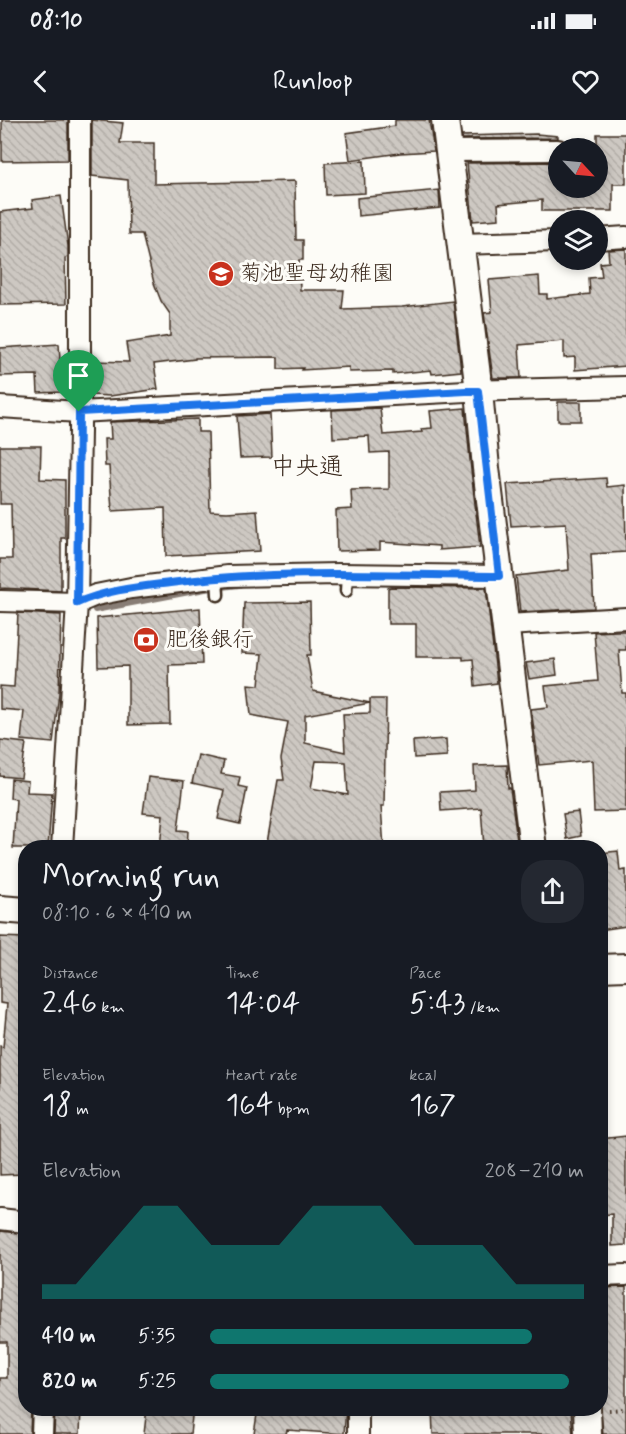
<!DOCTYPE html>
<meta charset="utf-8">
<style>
body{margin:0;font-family:Mynerve,"Klee One",sans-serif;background:#242831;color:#f1f3f6;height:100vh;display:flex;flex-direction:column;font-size:22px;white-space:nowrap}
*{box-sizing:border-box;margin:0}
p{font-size:20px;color:#9ea1a6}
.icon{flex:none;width:33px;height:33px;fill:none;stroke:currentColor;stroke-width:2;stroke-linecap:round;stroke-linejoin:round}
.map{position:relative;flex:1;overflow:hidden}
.sheet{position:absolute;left:18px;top:720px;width:590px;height:576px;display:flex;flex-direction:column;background:#171b24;border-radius:24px;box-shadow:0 3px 9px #0003}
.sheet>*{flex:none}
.needle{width:39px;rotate:116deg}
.buttons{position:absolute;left:548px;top:18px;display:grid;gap:12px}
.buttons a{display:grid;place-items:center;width:60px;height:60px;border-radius:50%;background:#171b24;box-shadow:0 3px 9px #0003;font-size:30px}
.pin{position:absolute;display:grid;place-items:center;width:51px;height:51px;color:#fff;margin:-62px -26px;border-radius:50% 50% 50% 0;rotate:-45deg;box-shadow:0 0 6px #0007}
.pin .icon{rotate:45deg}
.round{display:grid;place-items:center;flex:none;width:63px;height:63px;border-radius:24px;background:#242831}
.head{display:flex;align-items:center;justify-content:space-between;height:102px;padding:0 24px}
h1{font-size:33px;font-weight:600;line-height:45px}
.figures{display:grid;grid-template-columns:repeat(3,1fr);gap:9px;height:102px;padding:6px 24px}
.figures div{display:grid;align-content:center}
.figures b{font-size:30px;font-weight:600}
.figures small{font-size:16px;font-weight:400}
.figures p{font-size:16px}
.chart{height:168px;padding:12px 24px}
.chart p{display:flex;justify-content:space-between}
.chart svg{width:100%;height:108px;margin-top:6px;fill:#0f766e;opacity:.7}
ul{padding:0 24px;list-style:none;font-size:20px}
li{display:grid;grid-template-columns:96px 72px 1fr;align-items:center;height:45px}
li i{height:15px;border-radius:8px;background:#0f766e}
.status{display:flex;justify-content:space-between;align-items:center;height:42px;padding:0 30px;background:#171b24;direction:ltr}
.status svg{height:16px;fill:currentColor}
header{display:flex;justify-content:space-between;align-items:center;height:78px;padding:0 24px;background:#171b24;font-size:27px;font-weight:600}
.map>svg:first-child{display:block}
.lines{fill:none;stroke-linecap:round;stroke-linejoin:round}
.stream{stroke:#887d74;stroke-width:6}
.building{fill:url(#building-back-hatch);stroke:#3b2a1e;stroke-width:1.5;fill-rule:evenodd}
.service-casing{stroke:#3b2a1e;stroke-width:15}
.minor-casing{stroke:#3b2a1e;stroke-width:24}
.tertiary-casing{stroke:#3b2a1e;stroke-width:30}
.path{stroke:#3b2a1e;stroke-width:4;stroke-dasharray:1.5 4.5;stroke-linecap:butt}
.service{stroke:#fdfcf7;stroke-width:10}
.minor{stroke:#fdfcf7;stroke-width:20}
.tertiary{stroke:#fdfcf7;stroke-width:26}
.route-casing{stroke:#fff;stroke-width:12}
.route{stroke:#1a73e8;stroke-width:8}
.labels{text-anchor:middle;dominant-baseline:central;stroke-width:6;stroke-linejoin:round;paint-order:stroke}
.poi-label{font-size:22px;fill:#3b2a1e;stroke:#fdfcf7;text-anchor:start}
.neighbourhood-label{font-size:24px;fill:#3b2a1e;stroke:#fdfcf7}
</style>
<div class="status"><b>08:10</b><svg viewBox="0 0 49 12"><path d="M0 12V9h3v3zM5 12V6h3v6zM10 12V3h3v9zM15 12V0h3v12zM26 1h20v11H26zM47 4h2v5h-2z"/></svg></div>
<header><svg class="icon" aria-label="back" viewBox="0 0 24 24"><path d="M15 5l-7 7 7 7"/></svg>Runloop<svg class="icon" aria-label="heart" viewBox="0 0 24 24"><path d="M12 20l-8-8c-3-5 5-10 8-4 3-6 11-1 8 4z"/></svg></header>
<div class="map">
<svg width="626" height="1314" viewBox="0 0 626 1314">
<defs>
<pattern id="building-back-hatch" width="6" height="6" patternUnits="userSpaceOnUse" patternTransform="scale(1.5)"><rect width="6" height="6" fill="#cdc8c2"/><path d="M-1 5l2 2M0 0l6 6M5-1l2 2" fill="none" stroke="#b1aca6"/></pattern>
</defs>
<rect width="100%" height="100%" fill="#fdfcf7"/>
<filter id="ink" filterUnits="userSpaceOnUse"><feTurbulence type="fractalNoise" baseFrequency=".0167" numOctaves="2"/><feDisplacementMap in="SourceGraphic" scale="12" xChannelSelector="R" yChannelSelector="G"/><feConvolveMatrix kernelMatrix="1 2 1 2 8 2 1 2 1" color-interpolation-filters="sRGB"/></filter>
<g filter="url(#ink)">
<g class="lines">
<!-- stream -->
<polyline class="stream" points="95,490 205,469 239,465"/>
</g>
<!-- building -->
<g class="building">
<polygon points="2,0 68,0 68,40 2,41"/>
<polygon points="92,0 123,3 120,23 154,23 154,64 295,61 296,120 303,120 303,140 299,140 300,170 344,170 342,189 402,187 453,181 461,251 432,254 431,250 393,254 393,251 349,252 349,247 302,250 303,248 278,249 278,237 195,238 195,239 154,244 158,269 110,276 92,275 92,241 129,242 126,223 170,216 170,194 161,181 154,163 142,114 129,114 128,60 92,56"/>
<polygon points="395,0 429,0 434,31 400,33 350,40 346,13 395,6"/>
<polygon points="536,14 558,16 558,18 462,19 462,16"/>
<polygon points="597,14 626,14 626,64 613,64 613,91 542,91 542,80 498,84 499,99 473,101 467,43 558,42 558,68 597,68"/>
<polygon points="364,41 365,73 326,75 325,43"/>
<polygon points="439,70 440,88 358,96 357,78"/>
<polygon points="61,76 68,126 68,137 65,138 66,184 0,185 0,92 33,88 32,80"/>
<polygon points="626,129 626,246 575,250 575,237 564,238 564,221 519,225 521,258 493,258 484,193 492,192 489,160 539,156 540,174 547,174 547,179 590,174 589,158 602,157 600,143 609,142 608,130"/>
<polygon points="59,224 62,272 38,273 37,255 0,256 0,228"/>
<rect x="558" y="282" width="23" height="19"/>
<polygon points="380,288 383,315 422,312 421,309 432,308 430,291 465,288 471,350 480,427 439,430 439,426 380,422 380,430 337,431 336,390 352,389 351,370 389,369 389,332 370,333 369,316 333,318 332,290"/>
<polygon points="270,294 272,337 240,338 237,296"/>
<polygon points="198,299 198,312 208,312 210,391 227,392 257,390 260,431 166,436 165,388 112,391 109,346 105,346 104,319 111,319 110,302"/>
<polygon points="0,326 41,326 40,359 65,360 65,418 61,418 61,471 0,468 0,439 12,439 11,384 0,384"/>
<polygon points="606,358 607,367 625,365 626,432 591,434 594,488 520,492 516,456 569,450 566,403 511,406 507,364"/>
<polygon points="391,467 486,468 497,563 475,566 473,539 463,540 463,537 416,537 416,504 388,504 388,468"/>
<path d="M310,482L311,535H307L313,571L370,583L305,595V623L345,632L343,594L370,593V579H386L384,686H381L384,728H295L267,723L278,660H284L281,639L288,602L251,595L248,564L259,565L262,534L242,533L244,483ZM316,641L346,642L348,675L311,668Z"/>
<polygon points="200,488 202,544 169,545 170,604 128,605 128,546 98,547 97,498"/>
<polygon points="18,493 61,495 59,573 53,623 21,620 24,591 0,589 0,566 14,567"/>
<polygon points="617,511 626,511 626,530 619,530 622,573 626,573 626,691 594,692 592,640 539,645 531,589 548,587 545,566 598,561 594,512"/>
<polygon points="555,539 557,555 529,559 526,543"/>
<polygon points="446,619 447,636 414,638 413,621"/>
<polygon points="0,620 26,623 21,658 0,656"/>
<polygon points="198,635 224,641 221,654 240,657 238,666 247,668 240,704 218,699 224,670 192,663"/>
<polygon points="507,645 508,668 510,668 518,728 484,728 481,688 441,691 440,672 475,670 474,646"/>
<polygon points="148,657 184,661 178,710 188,711 187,728 160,728 163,695 143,693"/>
<polygon points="11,659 28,661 27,672 52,673 48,728 13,728 16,679 10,678"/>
<polygon points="578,692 581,716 567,719 563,694"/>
<polygon points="618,731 620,751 626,750 626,806 600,810 600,733"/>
<polygon points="0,817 26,818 24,1054 0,1055 0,926 3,927 7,884 0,883"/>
<polygon points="626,1016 626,1125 612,1126 612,1094 600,1095 600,1019"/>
<polygon points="0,1111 26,1114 26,1288 31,1288 30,1314 0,1314 0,1258 7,1258 7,1222 0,1222"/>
<polygon points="626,1167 626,1314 603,1314 600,1281 600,1168"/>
<polygon points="55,1288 81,1288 80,1314 54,1314"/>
<polygon points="147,1288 193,1288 190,1314 144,1314"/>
<polygon points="258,1288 315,1293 316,1288 346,1288 344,1314 287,1310 286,1314 254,1314"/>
<polygon points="432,1288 513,1288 513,1294 571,1290 573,1314 433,1314"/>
</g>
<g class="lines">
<!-- service casing -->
<g class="service-casing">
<g id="service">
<polyline points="217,457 218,475"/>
<polyline points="346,471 347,454"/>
</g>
</g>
<!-- minor casing -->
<g class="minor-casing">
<g id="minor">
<polyline points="449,31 558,30"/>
<polyline points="597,119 626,117"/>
<polyline points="460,124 558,121"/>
<polyline points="0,287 79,292 466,271 626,267"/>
<polyline points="0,481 77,483 96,475 131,468 228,456 338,454 499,456"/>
<polyline points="507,505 626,498"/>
<polyline points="62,728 77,483 80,311 80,0"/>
<polyline points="0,1099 26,1102"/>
<polyline points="600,1156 626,1155"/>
<polyline points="42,1314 43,1288"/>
<polyline points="358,1314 358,1288"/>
</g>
</g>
<!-- tertiary casing -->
<g class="tertiary-casing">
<g id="tertiary">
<polyline points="445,0 479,271 486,348 533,728"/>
<polyline points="0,789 26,791"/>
<polyline points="600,848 626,847"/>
<polyline points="587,1288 588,1314"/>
</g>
</g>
<!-- path -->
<polyline class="path" points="609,1290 626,1289"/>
<!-- service -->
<use href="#service" class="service"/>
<!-- minor -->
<use href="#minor" class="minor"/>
<!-- tertiary -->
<use href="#tertiary" class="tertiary"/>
</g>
</g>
<g class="lines" filter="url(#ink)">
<!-- route casing -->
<g class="route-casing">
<path id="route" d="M466,271H478L499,456C389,455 279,449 170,463C138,467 106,470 77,483L79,292Z"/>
</g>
<!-- route -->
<use href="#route" class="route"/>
</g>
<!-- icons -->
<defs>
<g id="school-disc" transform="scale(1.35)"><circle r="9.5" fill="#c8321e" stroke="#fdfcf7"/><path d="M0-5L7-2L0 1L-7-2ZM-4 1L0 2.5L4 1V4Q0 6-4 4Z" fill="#fff"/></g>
<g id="bank-disc" transform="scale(1.35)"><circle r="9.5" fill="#c8321e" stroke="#fdfcf7"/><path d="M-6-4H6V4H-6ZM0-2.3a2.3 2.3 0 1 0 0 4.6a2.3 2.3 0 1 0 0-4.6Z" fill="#fff"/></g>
</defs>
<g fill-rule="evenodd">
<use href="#school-disc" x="221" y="154"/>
<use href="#bank-disc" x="146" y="520"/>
</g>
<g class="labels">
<!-- poi labels -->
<g class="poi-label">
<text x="240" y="154">菊池聖母幼稚園</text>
<text x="166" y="520">肥後銀行</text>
</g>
<!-- neighbourhood labels -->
<g class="neighbourhood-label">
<text x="307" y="347">中央通</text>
</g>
</g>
</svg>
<div class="buttons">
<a><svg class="needle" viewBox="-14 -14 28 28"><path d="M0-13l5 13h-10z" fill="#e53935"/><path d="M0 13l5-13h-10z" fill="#9ea1a6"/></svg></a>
<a><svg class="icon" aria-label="layers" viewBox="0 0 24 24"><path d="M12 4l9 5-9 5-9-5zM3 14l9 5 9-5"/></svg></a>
</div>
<div class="pin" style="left:79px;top:292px;background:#1e9e55"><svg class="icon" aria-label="arrive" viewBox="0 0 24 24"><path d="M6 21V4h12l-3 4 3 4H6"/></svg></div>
<section class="sheet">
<div class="head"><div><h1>Morning run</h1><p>08:10 · 6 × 410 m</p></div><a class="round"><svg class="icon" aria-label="share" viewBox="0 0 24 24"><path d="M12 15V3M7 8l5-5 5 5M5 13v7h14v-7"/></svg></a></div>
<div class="figures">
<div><p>Distance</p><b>2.46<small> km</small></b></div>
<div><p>Time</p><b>14:04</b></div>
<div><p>Pace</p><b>5:43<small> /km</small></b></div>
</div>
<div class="figures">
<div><p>Elevation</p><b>18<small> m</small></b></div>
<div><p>Heart rate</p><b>164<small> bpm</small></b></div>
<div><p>kcal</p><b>167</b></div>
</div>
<div class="chart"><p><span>Elevation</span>208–210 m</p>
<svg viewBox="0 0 160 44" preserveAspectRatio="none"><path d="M0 44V38L10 38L20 22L30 6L40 6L50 22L60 22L70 22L80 6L90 6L100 6L110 22L120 22L130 22L140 38L150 38L160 38V44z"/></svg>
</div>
<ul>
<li><b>410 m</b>5:35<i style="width:86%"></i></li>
<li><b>820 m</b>5:25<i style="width:96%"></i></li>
</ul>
</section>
</div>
